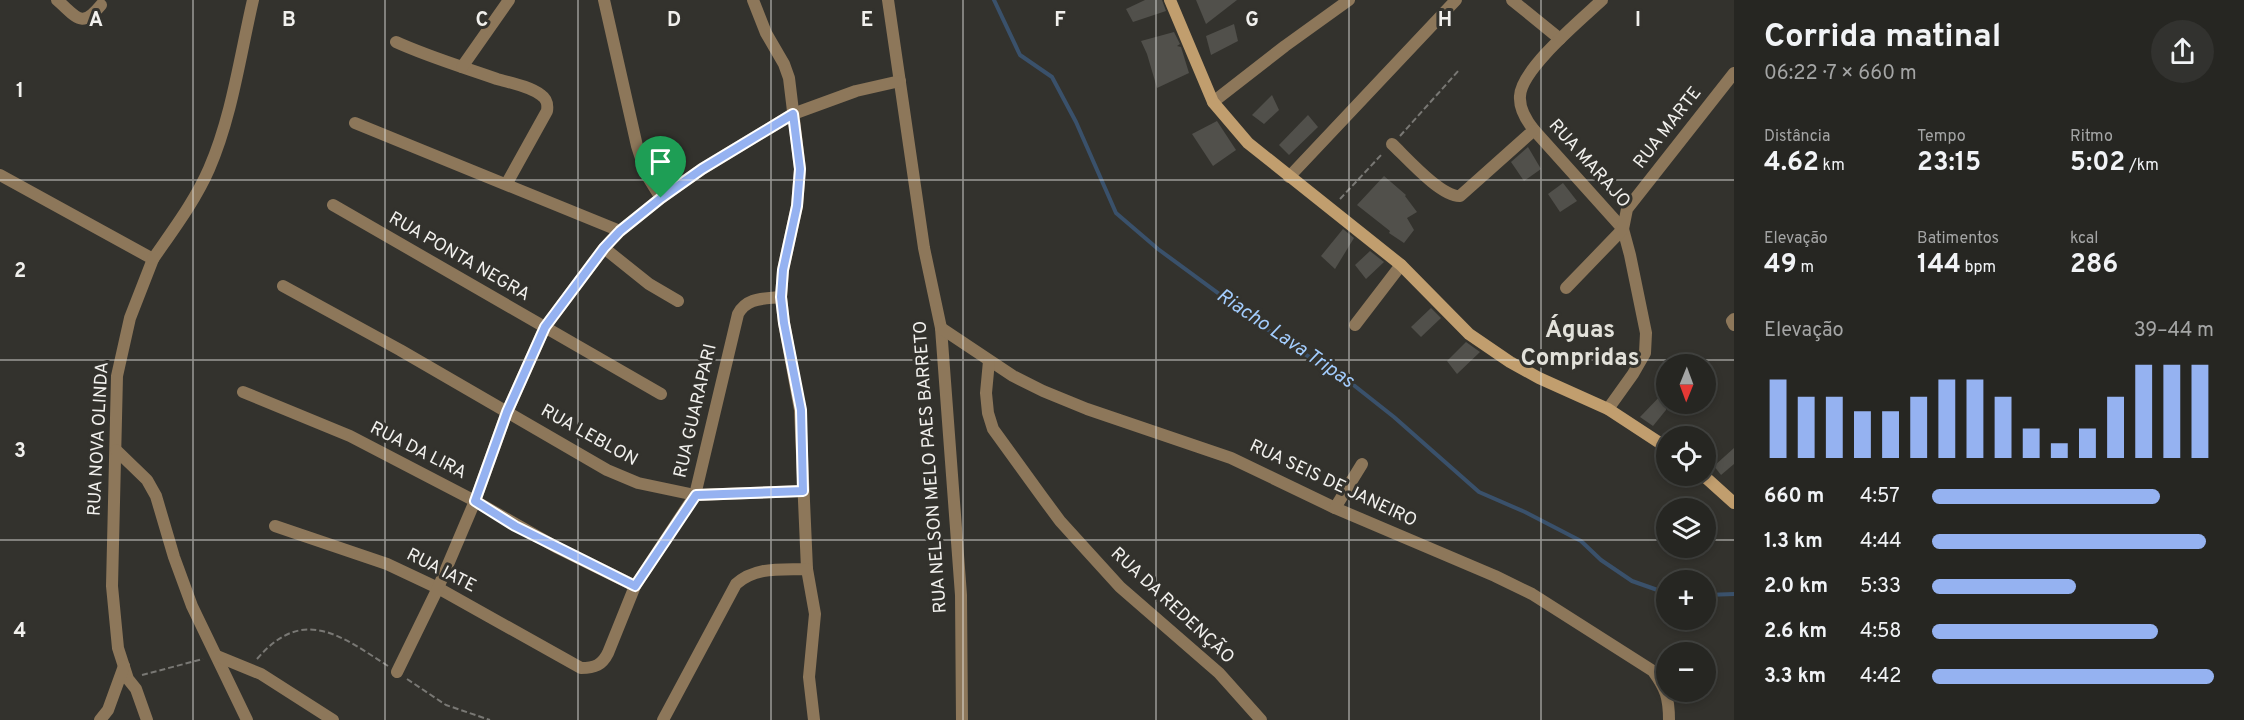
<!DOCTYPE html>
<html lang="pt">
<meta charset="utf-8">
<style>
body{margin:0;font-family:Overpass,sans-serif;background:#32322f;color:#f1f3f6;height:100vh;display:flex;flex-direction:column;font-size:22px;white-space:nowrap}
*{box-sizing:border-box;margin:0}
p{font-size:20px;color:#a4a5a5}
.icon{flex:none;width:33px;height:33px;fill:none;stroke:currentColor;stroke-width:2;stroke-linecap:round;stroke-linejoin:round}
.map{position:relative;flex:1;overflow:hidden}
.side{display:flex;flex-direction:column;background:#262622;width:510px}
.side>*{flex:none}
.needle{width:39px;rotate:181deg}
.fabs{position:absolute;left:1656px;top:354px;display:grid;gap:12px}
.fabs a{display:grid;place-items:center;width:60px;height:60px;border-radius:50%;background:#262622;box-shadow:0 3px 9px #0003,0 0 0 2px #424340;font-size:30px}
.pin{position:absolute;display:grid;place-items:center;width:51px;height:51px;color:#fff;margin:-62px -26px;border-radius:50% 50% 50% 0;rotate:-45deg;box-shadow:0 0 6px #0007}
.pin .icon{rotate:45deg}
.round{display:grid;place-items:center;flex:none;width:63px;height:63px;border-radius:32px;background:#32322f}
.summary{display:flex;align-items:center;justify-content:space-between;height:102px;padding:0 30px}
h1{font-size:33px;font-weight:700;line-height:45px}
.stats{display:grid;grid-template-columns:repeat(3,1fr);gap:9px;height:102px;padding:6px 30px}
.stats div{display:grid;align-content:center}
.stats b{font-size:26px;font-weight:700}
.stats small{font-size:16px;font-weight:400}
.stats p{font-size:16px}
.chart{height:168px;padding:12px 30px}
.chart p{display:flex;justify-content:space-between}
.chart svg{width:100%;height:108px;margin-top:6px;stroke:#95b2f1;stroke-width:6}
ul{padding:0 30px;list-style:none;font-size:20px}
li{display:grid;grid-template-columns:96px 72px 1fr;align-items:center;height:45px}
li i{height:15px;border-radius:8px;background:#95b2f1}
main{display:flex;flex:1;min-height:0}
.map>svg:first-child{display:block}
.lines{fill:none;stroke-linecap:round;stroke-linejoin:round}
.stream{stroke:#3a516b;stroke-width:4}
.building{fill:#51504b}
.path{stroke:#797874;stroke-width:2;stroke-dasharray:6 3;stroke-linecap:butt}
.minor{stroke:#8d775a;stroke-width:12}
.tertiary{stroke:#8d775a;stroke-width:12}
.secondary{stroke:#c19e6e;stroke-width:12}
.route-casing{stroke:#fff;stroke-width:12}
.route{stroke:#95b2f1;stroke-width:8}
.grid{fill:none;stroke:#f1f0ed;stroke-width:1.5;stroke-opacity:0.55}
.labels{text-anchor:middle;dominant-baseline:central;stroke-width:6;stroke-linejoin:round;paint-order:stroke}
.street-label{font-size:18px;fill:#f1f0ed;stroke:#33322d}
.water-label{font-size:20px;font-style:italic;fill:#a3cdfe;stroke:#33322d}
.district-label{font-size:24px;font-weight:bold;fill:#e2e1da;stroke:#33322d}
.grid-label{font-size:20px;text-anchor:middle;font-weight:bold;fill:#f1f0ed;stroke:#33322d;stroke-width:6;stroke-linejoin:round;paint-order:stroke}
</style>
<main>
<div class="map">
<svg width="1734" height="720" viewBox="0 0 1734 720">
<rect width="100%" height="100%" fill="#33322d"/>
<g class="lines">
<!-- stream -->
<g class="stream">
<polyline points="994,0 1020,55 1052,77 1076,122 1116,213 1158,249 1279,338 1351,383 1394,417 1479,492 1525,512 1581,541 1601,560 1632,581 1666,593"/>
<polyline points="1706,595 1734,594"/>
</g>
</g>
<!-- building -->
<g class="building">
<polygon points="1145,0 1162,0 1166,11 1133,22 1126,9"/>
<polygon points="1196,0 1237,0 1206,24"/>
<polygon points="1234,24 1238,41 1211,55 1206,36"/>
<polygon points="1174,32 1180,44 1177,46 1181,47 1189,73 1157,88 1147,54 1141,41"/>
<polygon points="1272,95 1279,110 1264,124 1252,115"/>
<polygon points="1308,115 1318,127 1289,155 1279,145"/>
<polygon points="1217,121 1236,150 1213,166 1192,134"/>
<polygon points="1528,147 1541,169 1524,181 1511,162"/>
<polygon points="1384,176 1406,195 1405,196 1417,212 1407,218 1414,230 1404,243 1389,233 1390,231 1357,205"/>
<polygon points="1563,183 1577,201 1560,212 1548,194"/>
<polygon points="1343,229 1354,238 1335,269 1321,256"/>
<polygon points="1370,251 1384,262 1366,279 1355,265"/>
<polygon points="1431,308 1441,318 1421,337 1411,327"/>
<polygon points="1466,342 1480,352 1457,374 1447,361"/>
<polygon points="1666,390 1666,410 1653,426 1640,417"/>
<polygon points="1734,448 1734,464 1721,475 1714,466"/>
</g>
<g class="lines">
<!-- path -->
<g class="path">
<polyline points="1400,136 1460,69"/>
<polyline points="1340,199 1383,153"/>
<path d="M257,659C303,605 341,636 388,666"/>
<polyline points="142,675 203,659"/>
<polyline points="407,679 446,705 490,720"/>
</g>
<!-- minor -->
<g class="minor">
<path d="M57,0C78,18 81,29 101,5"/>
<polyline points="604,0 637,146 646,174 661,198"/>
<polyline points="753,0 766,33 784,64 789,78 800,169 797,206 783,270 781,297 784,323 800,410 807,569 815,614 809,677 814,720"/>
<polyline points="888,0 924,248 941,328 961,595 962,720"/>
<polyline points="1512,0 1560,39"/>
<path d="M1602,0C1582,19 1521,69 1520,96C1519,109 1526,120 1534,130L1623,229L1630,255L1646,333L1645,353L1633,374L1608,409"/>
<path d="M396,42C429,57 463,67 497,79C511,83 529,86 541,95C547,99 548,104 547,111L507,183"/>
<polyline points="462,67 509,0"/>
<polyline points="1213,102 1285,46 1349,0"/>
<polyline points="355,123 620,231"/>
<path d="M1392,144C1406,157 1441,197 1460,196L1534,130"/>
<polyline points="0,175 153,259 130,318 117,376 112,586 118,648 128,679 136,689 147,720"/>
<polyline points="1289,177 1456,0"/>
<polyline points="333,205 661,394"/>
<polyline points="604,248 649,284 678,301"/>
<polyline points="283,286 400,350 607,470 638,483 695,495 803,491"/>
<polyline points="1566,288 1623,229 1627,209 1734,73"/>
<polyline points="1734,319 1732,321 1734,325"/>
<polyline points="1355,325 1401,265"/>
<path d="M941,328L1013,376L1043,391L1087,409L1231,458L1335,508L1495,576L1532,594L1653,671C1666,689 1669,698 1669,720"/>
<polyline points="989,361 986,393 988,413 993,429 1043,498 1060,521 1120,587 1219,673 1261,720"/>
<polyline points="243,392 350,436 475,501 556,547 635,586"/>
<polyline points="116,450 147,480 156,496 174,557 192,606 247,720"/>
<polyline points="1335,508 1362,464"/>
<path d="M275,526L387,564L438,588L581,668C595,668 602,665 608,653L635,586L695,495L738,314C747,297 764,299 781,297"/>
<polyline points="217,656 261,674 333,720"/>
<polyline points="397,672 438,588 475,501 507,412 545,327 604,248 620,231 661,198 702,169 793,114 856,91 900,81"/>
<polyline points="100,720 108,710 124,666"/>
<path d="M663,720L736,584C756,566 782,570 807,569"/>
</g>
<!-- tertiary -->
<path class="tertiary" d="M153,259C173,230 195,201 209,169C232,116 240,56 253,0"/>
<!-- secondary -->
<g class="secondary">
<polyline points="1170,0 1213,102 1248,143 1401,265 1469,334 1510,362 1539,378 1608,409 1666,447"/>
<polyline points="1704,476 1734,503"/>
</g>
</g>
<g class="lines">
<!-- route casing -->
<g class="route-casing">
<polygon id="route" points="793,114 800,169 797,206 783,270 781,297 784,323 801,410 803,491 696,495 635,586 515,526 475,501 507,412 545,327 604,248 620,231 661,198 702,169"/>
</g>
<!-- route -->
<use href="#route" class="route"/>
</g>
<!-- grid -->
<path class="grid" d="M193,0V720M385,0V720M578,0V720M771,0V720M963,0V720M1156,0V720M1349,0V720M1541,0V720M0,180H1734M0,360H1734M0,540H1666M1706,540H1734"/>
<g class="labels">
<!-- street labels -->
<g class="street-label">
<text transform="translate(1668 128) rotate(-52)">RUA MARTE</text>
<text transform="translate(1589 164) rotate(48)">RUA MARAJO</text>
<text transform="translate(459 257) rotate(30)">RUA PONTA NEGRA</text>
<text transform="translate(696 411) rotate(-77)">RUA GUARAPARI</text>
<text transform="translate(589 436) rotate(29)">RUA LEBLON</text>
<text transform="translate(99 439) rotate(-87)">RUA NOVA OLINDA</text>
<text transform="translate(418 451) rotate(27)">RUA DA LIRA</text>
<text transform="translate(931 467) rotate(-94)">RUA NELSON MELO PAES BARRETO</text>
<text transform="translate(1333 484) rotate(25)">RUA SEIS DE JANEIRO</text>
<text transform="translate(441 571) rotate(27)">RUA IATE</text>
<text transform="translate(1172 606) rotate(43)">RUA DA REDENÇÃO</text>
</g>
<!-- water labels -->
<g class="water-label">
<text transform="translate(1285 339) rotate(34)">Riacho Lava Tripas</text>
</g>
<!-- district labels -->
<g class="district-label">
<text x="1580" y="331">Águas<tspan x="1580" dy="28">Compridas</tspan></text>
</g>
</g>
<g class="grid-label">
<text x="96" y="26">A</text>
<text x="289" y="26">B</text>
<text x="482" y="26">C</text>
<text x="674" y="26">D</text>
<text x="867" y="26">E</text>
<text x="1060" y="26">F</text>
<text x="1252" y="26">G</text>
<text x="1445" y="26">H</text>
<text x="1638" y="26">I</text>
<text x="20" y="97">1</text>
<text x="20" y="277">2</text>
<text x="20" y="457">3</text>
<text x="20" y="637">4</text>
</g>
</svg>
<div class="fabs">
<a><svg class="needle" viewBox="-14 -14 28 28"><path d="M0-13l5 13h-10z" fill="#e53935"/><path d="M0 13l5-13h-10z" fill="#a4a5a5"/></svg></a>
<a><svg class="icon" aria-label="locate" viewBox="0 0 24 24"><circle cx="12" cy="12" r="6"/><path d="M12 2v4M12 18v4M2 12h4M18 12h4"/></svg></a>
<a><svg class="icon" aria-label="layers" viewBox="0 0 24 24"><path d="M12 4l9 5-9 5-9-5zM3 14l9 5 9-5"/></svg></a>
<a>+</a>
<a>−</a>
</div>
<div class="pin" style="left:661px;top:198px;background:#1e9e55"><svg class="icon" aria-label="arrive" viewBox="0 0 24 24"><path d="M6 21V4h12l-3 4 3 4H6"/></svg></div>
</div>
<section class="side">
<div class="summary"><div><h1>Corrida matinal</h1><p>06:22 · 7 × 660 m</p></div><a class="round"><svg class="icon" aria-label="share" viewBox="0 0 24 24"><path d="M12 15V3M7 8l5-5 5 5M5 13v7h14v-7"/></svg></a></div>
<div class="stats">
<div><p>Distância</p><b>4.62<small> km</small></b></div>
<div><p>Tempo</p><b>23:15</b></div>
<div><p>Ritmo</p><b>5:02<small> /km</small></b></div>
</div>
<div class="stats">
<div><p>Elevação</p><b>49<small> m</small></b></div>
<div><p>Batimentos</p><b>144<small> bpm</small></b></div>
<div><p>kcal</p><b>286</b></div>
</div>
<div class="chart"><p><span>Elevação</span>39–44 m</p>
<svg viewBox="0 0 160 44" preserveAspectRatio="none"><path d="M5 44V12M15 44V19M25 44V19M35 44V25M45 44V25M55 44V19M65 44V12M75 44V12M85 44V19M95 44V32M105 44V38M115 44V32M125 44V19M135 44V6M145 44V6M155 44V6"/></svg>
</div>
<ul>
<li><b>660 m</b>4:57<i style="width:81%"></i></li>
<li><b>1.3 km</b>4:44<i style="width:97%"></i></li>
<li><b>2.0 km</b>5:33<i style="width:51%"></i></li>
<li><b>2.6 km</b>4:58<i style="width:80%"></i></li>
<li><b>3.3 km</b>4:42<i style="width:100%"></i></li>
</ul>
</section>
</main>
